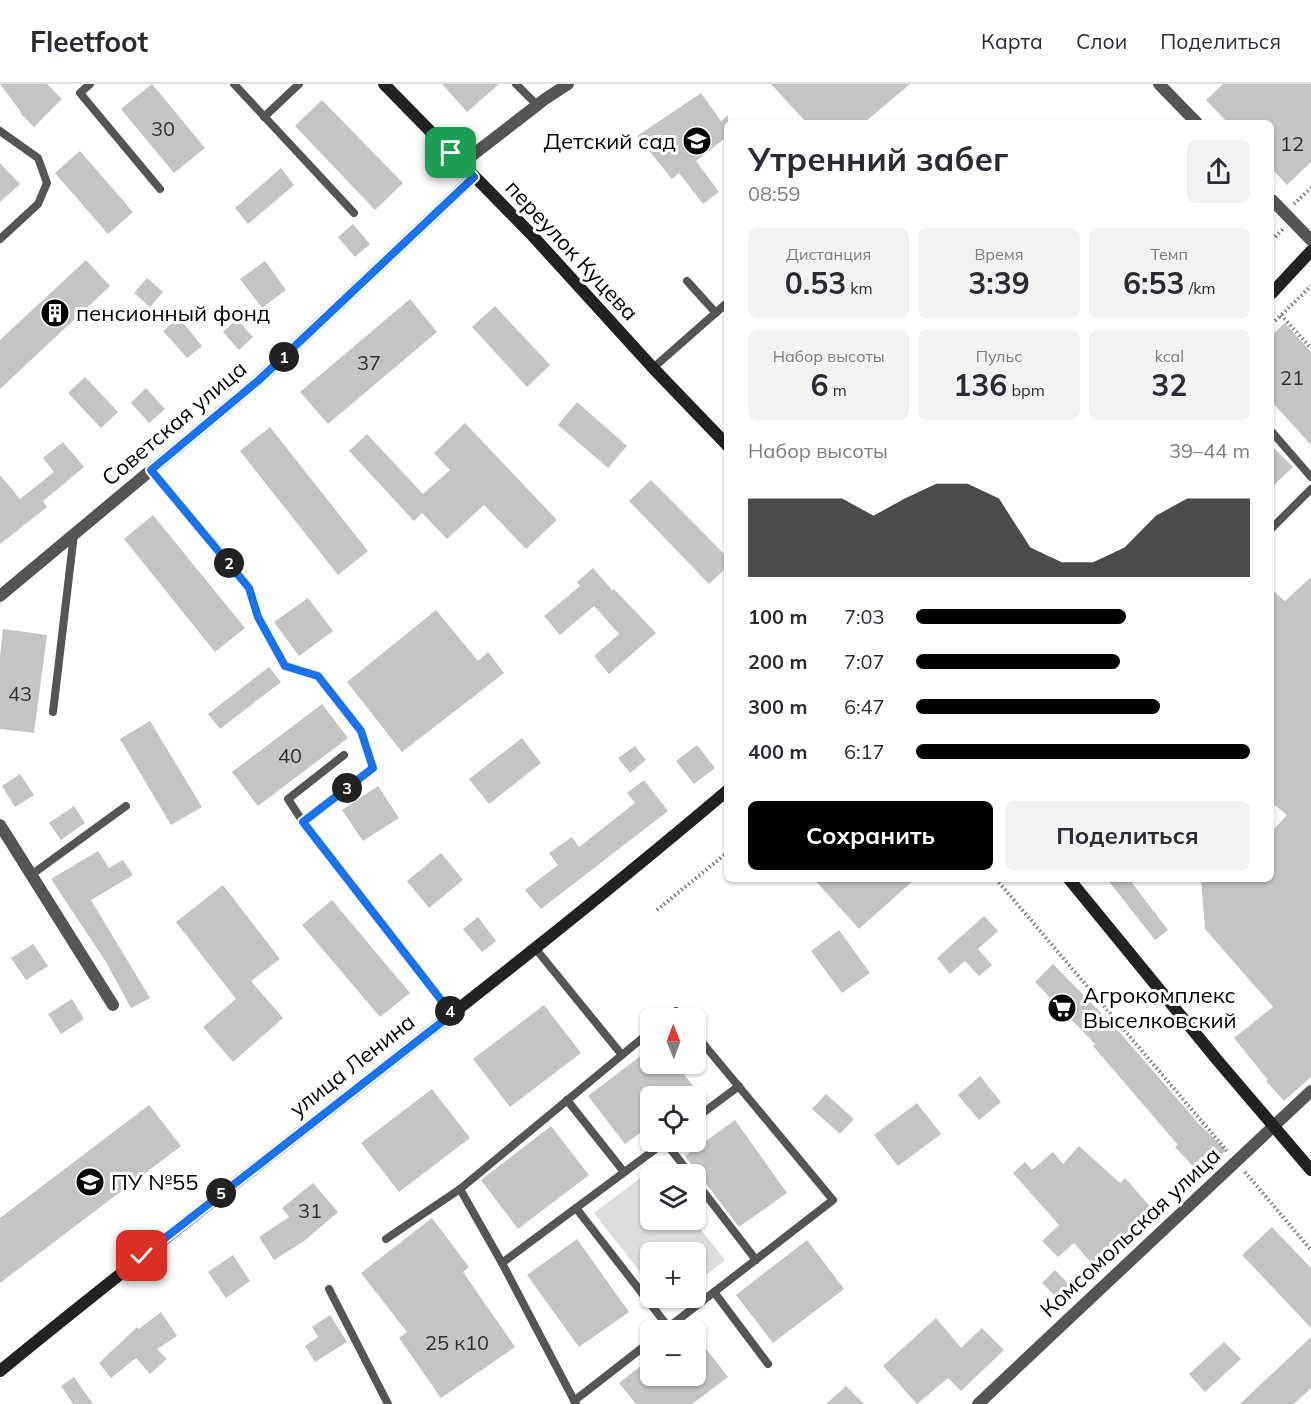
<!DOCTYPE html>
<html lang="ru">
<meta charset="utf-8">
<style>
body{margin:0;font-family:Mulish,sans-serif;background:#f2f2f3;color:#2b2b33;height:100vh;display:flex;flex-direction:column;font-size:22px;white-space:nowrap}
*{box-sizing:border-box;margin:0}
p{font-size:20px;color:#7c7c81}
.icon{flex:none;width:33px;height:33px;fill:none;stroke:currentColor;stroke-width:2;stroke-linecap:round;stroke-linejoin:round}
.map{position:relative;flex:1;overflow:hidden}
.details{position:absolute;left:724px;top:36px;width:550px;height:762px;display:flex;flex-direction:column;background:#fff;border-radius:9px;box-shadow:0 2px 4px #0004}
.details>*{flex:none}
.needle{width:39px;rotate:359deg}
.buttons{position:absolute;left:640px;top:924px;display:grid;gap:12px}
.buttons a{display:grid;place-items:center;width:66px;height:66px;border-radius:9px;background:#fff;box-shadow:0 2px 4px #0004;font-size:30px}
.pin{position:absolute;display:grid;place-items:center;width:51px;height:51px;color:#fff;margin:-26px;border-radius:12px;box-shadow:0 3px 9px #0006}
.km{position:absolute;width:30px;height:30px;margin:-15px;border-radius:50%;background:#222;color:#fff;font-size:16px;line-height:30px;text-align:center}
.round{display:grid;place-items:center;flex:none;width:63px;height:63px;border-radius:9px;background:#f2f2f3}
.overview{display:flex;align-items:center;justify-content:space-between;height:102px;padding:0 24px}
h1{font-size:33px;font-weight:700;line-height:45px}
.stats{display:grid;grid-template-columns:repeat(3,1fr);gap:9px;height:102px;padding:6px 24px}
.stats div{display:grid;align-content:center;border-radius:9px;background:#f2f2f3;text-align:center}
.stats b{font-size:30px;font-weight:700}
.stats small{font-size:16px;font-weight:400}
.stats p{font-size:16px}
.chart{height:168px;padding:12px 24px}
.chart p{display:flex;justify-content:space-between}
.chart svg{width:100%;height:108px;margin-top:6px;fill:#000;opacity:.7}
.cta{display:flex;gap:12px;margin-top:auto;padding:12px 24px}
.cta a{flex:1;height:69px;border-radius:9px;background:#000;color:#fff;font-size:24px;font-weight:700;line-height:69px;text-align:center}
.cta a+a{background:#f2f2f3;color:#2b2b33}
ul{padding:0 24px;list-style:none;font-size:20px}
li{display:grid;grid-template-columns:96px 72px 1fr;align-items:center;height:45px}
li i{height:15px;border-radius:8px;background:#000}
header{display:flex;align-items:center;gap:36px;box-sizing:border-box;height:84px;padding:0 30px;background:#fff;border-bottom:2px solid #e1e1e2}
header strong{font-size:28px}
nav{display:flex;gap:33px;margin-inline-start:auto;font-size:21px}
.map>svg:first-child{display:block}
.green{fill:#dcdcdc}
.building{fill:#c4c4c4}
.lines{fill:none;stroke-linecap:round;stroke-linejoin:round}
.path{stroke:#777;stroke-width:4;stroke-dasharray:1.5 3;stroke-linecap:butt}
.lane{stroke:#555;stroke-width:8}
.street{stroke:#555;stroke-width:12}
.secondary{stroke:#222;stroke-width:12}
.route-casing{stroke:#fff;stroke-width:12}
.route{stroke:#1a73e8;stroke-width:8}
.labels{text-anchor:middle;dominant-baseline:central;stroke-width:6;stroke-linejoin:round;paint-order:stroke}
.number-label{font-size:20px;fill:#313131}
.poi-label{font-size:22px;fill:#000;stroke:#fff;text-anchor:start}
.street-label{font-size:22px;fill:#000;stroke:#fff}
</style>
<header>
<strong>Fleetfoot</strong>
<nav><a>Карта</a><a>Слои</a><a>Поделиться</a></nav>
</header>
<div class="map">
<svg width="1311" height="1320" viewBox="0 0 1311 1320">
<rect width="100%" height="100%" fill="#fff"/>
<!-- green -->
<polygon class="green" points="652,1085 657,1090 651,1090 651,1136 693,1136 725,1176 696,1199 696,1168 651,1168 651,1202 594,1129"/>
<!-- building -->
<g class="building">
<polygon points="0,0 47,0 62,15 34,43 20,29 21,28"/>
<polygon points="152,0 205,64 174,89 121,25"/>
<polygon points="442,0 499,0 467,28"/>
<polygon points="771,0 910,0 864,39 807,39"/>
<polygon points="1223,0 1311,0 1311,78 1287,101 1272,85 1272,39 1228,39 1206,16"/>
<polygon points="701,9 721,37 728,31 728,52 696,77 719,108 703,120 679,89 672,95 637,52"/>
<polygon points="322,16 403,99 375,126 295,42"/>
<polygon points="80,67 133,128 108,150 55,89"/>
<polygon points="0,79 20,100 0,118"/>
<polygon points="281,84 294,101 248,140 235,124"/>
<polygon points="353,140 370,160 355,173 338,153"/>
<polygon points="86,176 110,202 0,305 0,256"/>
<polygon points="265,177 286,206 262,224 240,195"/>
<polygon points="147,194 163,208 150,223 134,209"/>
<polygon points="410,215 437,248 328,340 300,308"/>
<polygon points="495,222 550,281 527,303 472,243"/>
<polygon points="179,234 202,262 187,274 163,247"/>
<polygon points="237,235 253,253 239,266 223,248"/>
<polygon points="1285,239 1311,268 1311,361 1272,318 1272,251"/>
<polygon points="85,293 118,328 101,344 68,309"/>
<polygon points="146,304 165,325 149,339 131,319"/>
<polygon points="577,318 627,362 608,384 558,341"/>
<polygon points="465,339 557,436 526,465 484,421 447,455 422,429 414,437 349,367 367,350 423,410 450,386 434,369"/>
<polygon points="270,343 368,467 338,491 240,367"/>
<polygon points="63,358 84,383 43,417 47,423 0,460 0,391 20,415 54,388 43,374"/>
<polygon points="1272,362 1293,383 1272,403"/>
<polygon points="651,396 728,474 728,482 709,500 629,417"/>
<polygon points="153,431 245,544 215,568 124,455"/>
<polygon points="593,484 612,506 614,505 656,549 609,590 594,572 619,550 594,522 560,551 544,532 580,502 577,498"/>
<polygon points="1311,493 1311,993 1284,1017 1266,997 1268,996 1234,954 1273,923 1205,845 1201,795 1272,795 1272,747 1287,731 1272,719 1272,506 1285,517"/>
<polygon points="308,514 333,547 299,572 274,538"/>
<polygon points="436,526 478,577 488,568 504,589 402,668 347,598"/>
<polygon points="3,545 47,551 34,649 0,645 0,573"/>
<polygon points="269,583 281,598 220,645 208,630"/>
<polygon points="322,620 348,654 258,722 232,688"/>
<polygon points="150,637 202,723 171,741 120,655"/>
<polygon points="522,654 541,679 489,720 469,695"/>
<polygon points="697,661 715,684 694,700 676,677"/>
<polygon points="635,662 646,676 630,689 618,674"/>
<polygon points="20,690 34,711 15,723 2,702"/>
<polygon points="644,696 668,727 541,825 525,806 558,781 549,769 572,753 579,763 635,719 627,709"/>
<polygon points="378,702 399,734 363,757 342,726"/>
<polygon points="74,722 85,739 61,756 49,739"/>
<polygon points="98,767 109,784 123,776 133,791 91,816 150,914 131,924 106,878 51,795"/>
<polygon points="441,769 463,796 429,824 407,797"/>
<polygon points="814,795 915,795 859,845"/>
<polygon points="1107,795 1129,795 1168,846 1155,856"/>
<polygon points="223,801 280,875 251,897 283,934 233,978 203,943 236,915 176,838"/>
<polygon points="332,816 410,909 380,933 302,841"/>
<polygon points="984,832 998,847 978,865 992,881 979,892 965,877 950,890 937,874"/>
<polygon points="478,833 496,857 482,868 463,845"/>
<polygon points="839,846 870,889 842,909 811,867"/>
<polygon points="33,860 48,882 26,896 11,874"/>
<polygon points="1053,880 1115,943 1200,1041 1226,1066 1200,1090 1175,1063 1178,1061 1093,962 1095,960 1035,898"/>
<polygon points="72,915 84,935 61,950 48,930"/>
<polygon points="544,921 581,969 510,1023 473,975"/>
<polygon points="651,964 651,980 676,980 696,1006 688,1012 651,1012 651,1041 625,1060 588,1012"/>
<polygon points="980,992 1001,1018 979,1036 958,1011"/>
<polygon points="432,1005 470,1054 399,1108 361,1059"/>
<polygon points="826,1010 854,1035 840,1050 812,1025"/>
<polygon points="917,1019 941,1050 898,1082 874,1051"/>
<polygon points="149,1021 181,1062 0,1199 0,1134"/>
<polygon points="735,1036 787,1109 739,1143 685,1072"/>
<polygon points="551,1042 589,1091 518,1145 481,1096"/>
<polygon points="1079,1062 1120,1099 1125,1094 1155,1128 1095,1183 1074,1159 1058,1173 1042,1157 1059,1141 1013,1089 1025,1078 1032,1086 1053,1068 1063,1080"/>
<polygon points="313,1099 338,1128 304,1157 274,1176 259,1153 289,1133 282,1124"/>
<polygon points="432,1134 469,1183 463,1188 515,1263 441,1314 399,1254 407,1248 361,1189"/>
<polygon points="1272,1143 1311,1184 1311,1244 1242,1171"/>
<polygon points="577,1155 629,1228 579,1263 527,1191"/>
<polygon points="807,1156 844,1205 773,1259 736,1211"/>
<polygon points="233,1171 250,1197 226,1214 208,1188"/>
<polygon points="1055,1186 1070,1201 1057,1214 1042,1199"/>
<polygon points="161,1228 177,1252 157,1265 167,1275 150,1290 136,1274 111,1294 99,1279 137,1243 139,1245"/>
<polygon points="330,1231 347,1258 315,1278 305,1262 318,1253 312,1243"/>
<polygon points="936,1234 961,1264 982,1244 1004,1266 961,1307 948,1294 917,1320 883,1282"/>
<polygon points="696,1252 728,1293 692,1320 636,1320 619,1299 651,1274 651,1292 696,1292"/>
<polygon points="1311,1253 1311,1304 1294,1320 1240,1320"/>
<polygon points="1224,1258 1241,1275 1205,1308 1189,1290"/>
<polygon points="74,1293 93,1320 73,1320 61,1302"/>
<polygon points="846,1302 864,1320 826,1320"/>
</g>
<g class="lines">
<!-- path -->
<g class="path">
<polyline points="1294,120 1311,104"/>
<polyline points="1272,156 1283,145"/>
<polyline points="1281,231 1311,264"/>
<polyline points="1272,240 1311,202"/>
<polyline points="996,795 1227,1067"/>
<polyline points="657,826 728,768"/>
<polyline points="1245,1088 1311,1166"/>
</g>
<!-- lane -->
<g class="lane">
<polyline points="90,0 80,9 160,105"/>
<polyline points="234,0 354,129"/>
<polyline points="516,0 537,21"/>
<polyline points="264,33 299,0"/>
<polyline points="0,47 38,74 47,99 38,120 0,155"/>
<polyline points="687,197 716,229"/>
<polyline points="653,284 728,218"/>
<polyline points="1272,348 1311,393"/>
<polyline points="151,386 249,504 258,533 285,582 318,592 361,647 373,684 303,738 452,930"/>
<polyline points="1272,444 1311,405"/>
<polyline points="53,628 74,450"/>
<polyline points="303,738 288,715 344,671"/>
<polyline points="31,791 126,722"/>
<polyline points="535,864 622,971"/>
<polyline points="666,934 676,927 683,934"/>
<polyline points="567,1016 624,1088"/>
<polyline points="696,1034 739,1002"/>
<polyline points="665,1058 690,1090"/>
<polyline points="696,1098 756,1176"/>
<polyline points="576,1124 669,1244"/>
<polyline points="386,1155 460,1105"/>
<polyline points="502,1179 665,1058"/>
<polyline points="329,1205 388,1320"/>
<polyline points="714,1208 768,1280"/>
<polyline points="665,1246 833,1116 696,951"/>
<polyline points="574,1317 651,1257"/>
<polyline points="576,1320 502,1179 460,1105 651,947"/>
</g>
<!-- street -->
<g class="street">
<polyline points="1159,0 1197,39"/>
<polyline points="461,80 545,15 568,0"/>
<polyline points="1272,116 1311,156"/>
<polyline points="0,512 259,296 474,93"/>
<polyline points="0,741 113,921"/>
<polyline points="978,1320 1311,1007"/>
</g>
<!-- secondary -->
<g class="secondary">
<polyline points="384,0 531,150 653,284 728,362"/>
<polyline points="1272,209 1311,167"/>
<polyline points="1069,795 1218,977 1311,1086"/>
<path d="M0,1287C240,1090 491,907 728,706"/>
</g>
</g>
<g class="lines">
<!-- route casing -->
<g class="route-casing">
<polyline id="route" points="142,1172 452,930 303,738 373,684 361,647 318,592 285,582 258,533 249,504 151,386 259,296 474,93 451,69"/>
</g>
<!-- route -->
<use href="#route" class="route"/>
</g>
<!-- icons -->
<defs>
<g id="school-disc" transform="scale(1.5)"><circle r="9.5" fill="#000" stroke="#fff"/><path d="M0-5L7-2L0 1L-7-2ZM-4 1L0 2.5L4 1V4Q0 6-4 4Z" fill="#fff"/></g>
<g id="building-disc" transform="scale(1.5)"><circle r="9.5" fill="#000" stroke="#fff"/><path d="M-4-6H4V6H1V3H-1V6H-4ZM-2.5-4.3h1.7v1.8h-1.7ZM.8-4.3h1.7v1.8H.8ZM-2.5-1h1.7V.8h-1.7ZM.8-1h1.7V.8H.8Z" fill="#fff"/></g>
<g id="supermarket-disc" transform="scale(1.5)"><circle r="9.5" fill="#000" stroke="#fff"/><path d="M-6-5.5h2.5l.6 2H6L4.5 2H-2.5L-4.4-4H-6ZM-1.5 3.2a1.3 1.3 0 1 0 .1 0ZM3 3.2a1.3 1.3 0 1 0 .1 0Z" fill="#fff"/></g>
<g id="university-disc" transform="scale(1.5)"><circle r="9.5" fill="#000" stroke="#fff"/><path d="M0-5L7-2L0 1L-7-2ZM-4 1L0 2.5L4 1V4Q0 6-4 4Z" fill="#fff"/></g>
</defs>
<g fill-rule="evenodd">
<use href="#school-disc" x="697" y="57"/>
<use href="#building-disc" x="55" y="229"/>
<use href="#supermarket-disc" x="1062" y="924"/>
<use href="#university-disc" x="90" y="1098"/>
</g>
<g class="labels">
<!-- number labels -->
<g class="number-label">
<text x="163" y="44">30</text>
<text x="1292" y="59">12</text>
<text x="369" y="278">37</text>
<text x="1292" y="293">21</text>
<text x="20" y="609">43</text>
<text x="290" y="671">40</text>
<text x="310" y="1126">31</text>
<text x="457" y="1258">25 к10</text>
</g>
<!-- poi labels -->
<g class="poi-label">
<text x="676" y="57" text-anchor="end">Детский сад</text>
<text x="76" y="229">пенсионный фонд</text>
<text x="1083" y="911">Агрокомплекс<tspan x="1083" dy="25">Выселковский</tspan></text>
<text x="111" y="1098">ПУ №55</text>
</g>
<!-- street labels -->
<g class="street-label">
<text transform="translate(572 166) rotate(47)">переулок Куцева</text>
<text transform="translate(174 339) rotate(-40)">Советская улица</text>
<text transform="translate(352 981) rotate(-38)">улица Ленина</text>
<text transform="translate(1130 1148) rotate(-43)">Комсомольская улица</text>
</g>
</g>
</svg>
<div class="buttons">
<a><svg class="needle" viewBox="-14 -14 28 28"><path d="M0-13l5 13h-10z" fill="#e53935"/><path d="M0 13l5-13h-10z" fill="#7c7c81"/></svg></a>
<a><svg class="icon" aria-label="locate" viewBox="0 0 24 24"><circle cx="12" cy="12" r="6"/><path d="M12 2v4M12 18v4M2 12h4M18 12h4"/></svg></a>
<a><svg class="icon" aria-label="layers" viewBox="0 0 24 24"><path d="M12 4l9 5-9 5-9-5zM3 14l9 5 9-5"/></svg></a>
<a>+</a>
<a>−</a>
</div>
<div class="pin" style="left:451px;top:69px;background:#1e9e55"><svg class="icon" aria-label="arrive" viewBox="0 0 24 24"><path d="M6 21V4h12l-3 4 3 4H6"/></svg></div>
<div class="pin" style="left:142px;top:1172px;background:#d93025"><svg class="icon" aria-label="check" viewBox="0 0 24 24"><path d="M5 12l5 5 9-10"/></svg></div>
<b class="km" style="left:284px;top:273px">1</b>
<b class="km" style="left:229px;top:479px">2</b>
<b class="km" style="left:347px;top:704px">3</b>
<b class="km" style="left:450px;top:927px">4</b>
<b class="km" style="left:221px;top:1109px">5</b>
<section class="details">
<div class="overview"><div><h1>Утренний забег</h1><p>08:59</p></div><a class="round"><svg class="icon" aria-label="share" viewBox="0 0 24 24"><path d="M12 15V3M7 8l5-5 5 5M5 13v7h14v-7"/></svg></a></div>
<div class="stats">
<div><p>Дистанция</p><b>0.53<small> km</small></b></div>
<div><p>Время</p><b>3:39</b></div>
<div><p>Темп</p><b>6:53<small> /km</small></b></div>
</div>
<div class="stats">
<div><p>Набор высоты</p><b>6<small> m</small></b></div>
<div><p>Пульс</p><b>136<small> bpm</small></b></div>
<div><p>kcal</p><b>32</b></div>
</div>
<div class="chart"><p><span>Набор высоты</span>39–44 m</p>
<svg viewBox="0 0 160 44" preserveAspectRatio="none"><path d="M0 44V12L10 12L20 12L30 12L40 19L50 12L60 6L70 6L80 12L90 32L100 38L110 38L120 32L130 19L140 12L150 12L160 12V44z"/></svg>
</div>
<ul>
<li><b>100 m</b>7:03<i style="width:63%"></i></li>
<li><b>200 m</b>7:07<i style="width:61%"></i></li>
<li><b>300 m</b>6:47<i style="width:73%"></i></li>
<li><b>400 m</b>6:17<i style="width:100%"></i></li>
</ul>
<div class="cta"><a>Сохранить</a><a>Поделиться</a></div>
</section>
</div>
